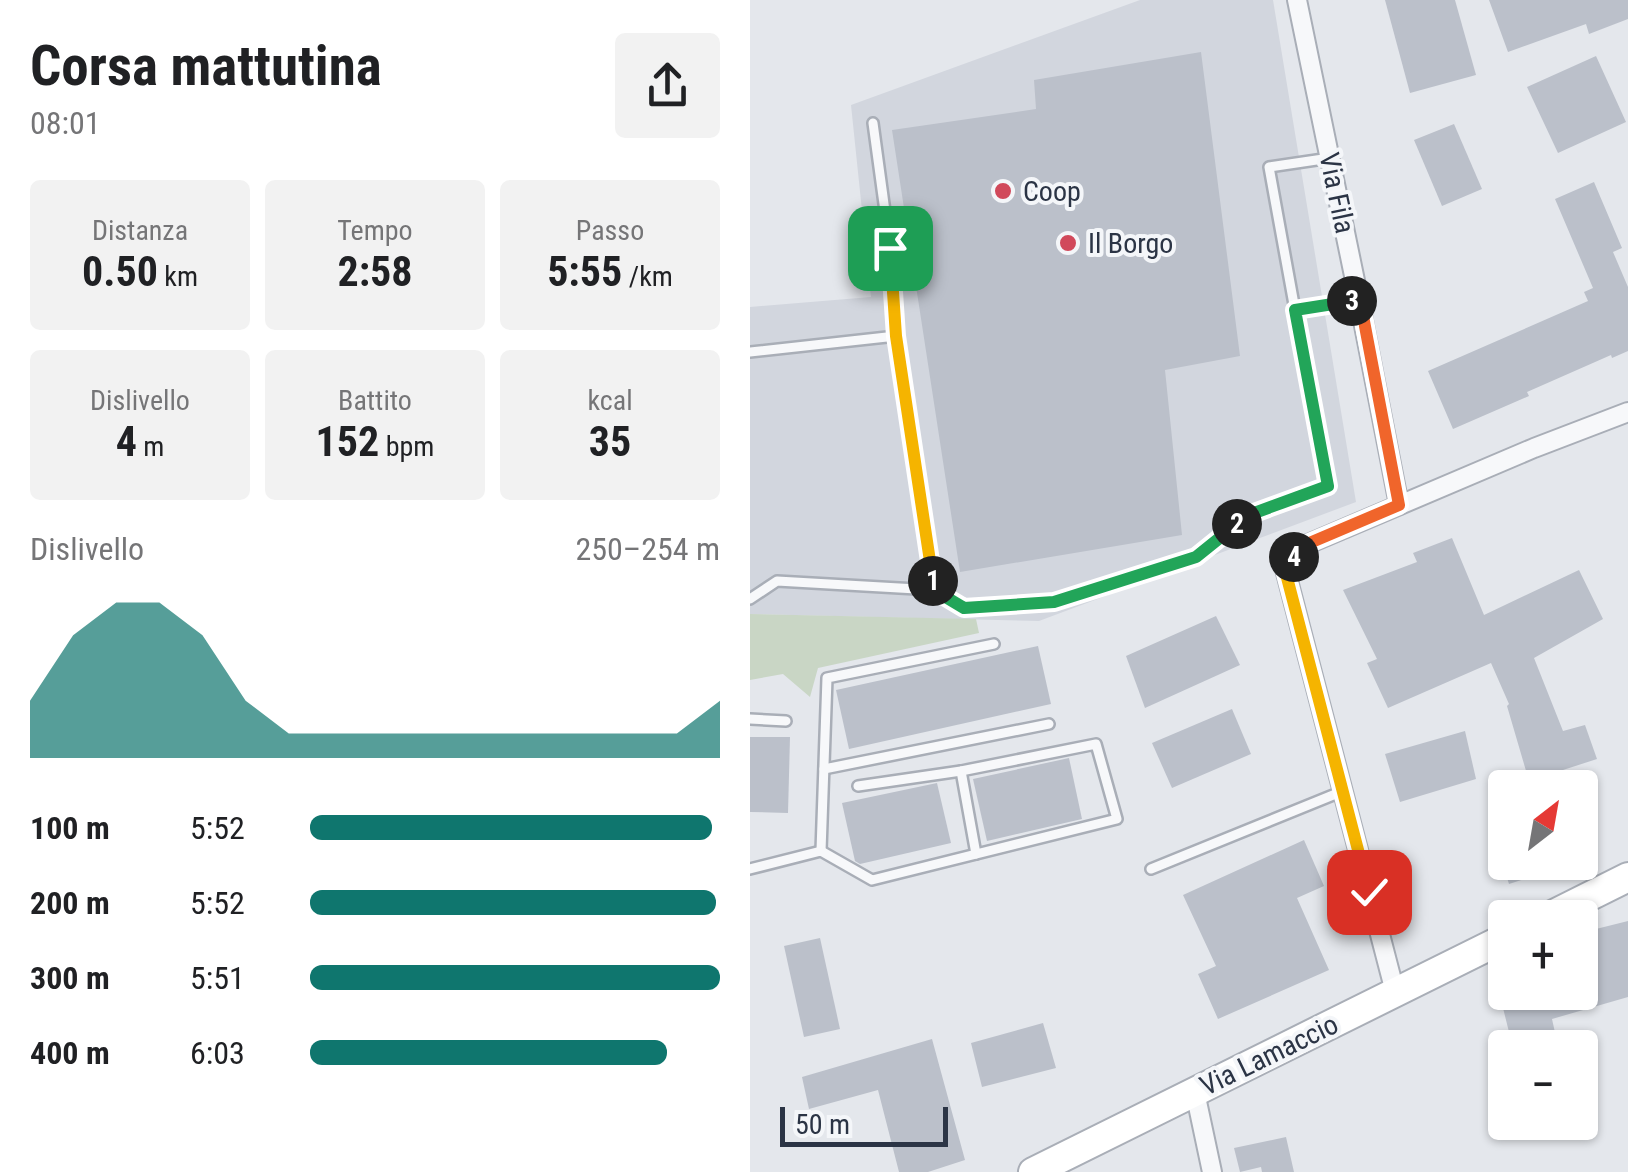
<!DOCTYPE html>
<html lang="it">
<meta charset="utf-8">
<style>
body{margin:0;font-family:"Roboto Condensed",sans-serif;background:#f2f2f2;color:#202124;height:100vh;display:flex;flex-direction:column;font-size:38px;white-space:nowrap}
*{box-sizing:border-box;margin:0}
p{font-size:32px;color:#757577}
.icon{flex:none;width:55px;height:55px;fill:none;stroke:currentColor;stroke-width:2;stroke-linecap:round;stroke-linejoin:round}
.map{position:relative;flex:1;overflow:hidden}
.details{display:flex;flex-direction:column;background:#fff;width:750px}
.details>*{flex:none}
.needle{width:65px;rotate:31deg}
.tools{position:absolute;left:738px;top:770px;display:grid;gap:20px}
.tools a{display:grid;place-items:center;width:110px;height:110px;border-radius:10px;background:#fff;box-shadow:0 2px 8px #0004;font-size:50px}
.scale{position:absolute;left:30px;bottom:25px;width:168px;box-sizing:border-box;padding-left:10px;border:5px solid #2b3445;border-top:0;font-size:28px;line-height:35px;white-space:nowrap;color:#2b3445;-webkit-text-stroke:8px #f4f6f9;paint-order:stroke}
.pin{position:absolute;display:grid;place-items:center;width:85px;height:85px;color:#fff;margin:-42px;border-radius:20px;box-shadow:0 5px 15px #0006}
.km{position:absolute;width:50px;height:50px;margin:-25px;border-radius:50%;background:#222;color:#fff;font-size:28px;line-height:50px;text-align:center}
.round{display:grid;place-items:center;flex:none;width:105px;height:105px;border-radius:10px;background:#f2f2f2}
.overview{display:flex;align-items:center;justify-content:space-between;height:170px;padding:0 30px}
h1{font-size:55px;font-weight:700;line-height:75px}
.stats{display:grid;grid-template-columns:repeat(3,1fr);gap:15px;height:170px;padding:10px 30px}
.stats div{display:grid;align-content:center;border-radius:10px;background:#f2f2f2;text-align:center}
.stats b{font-size:42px;font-weight:700}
.stats small{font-size:28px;font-weight:400}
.stats p{font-size:28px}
.chart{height:280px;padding:20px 30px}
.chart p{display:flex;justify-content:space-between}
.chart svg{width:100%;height:180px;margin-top:10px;fill:#0f766e;opacity:.7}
ul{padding:0 30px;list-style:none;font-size:32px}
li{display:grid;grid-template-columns:160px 120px 1fr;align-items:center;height:75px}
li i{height:25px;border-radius:12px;background:#0f766e}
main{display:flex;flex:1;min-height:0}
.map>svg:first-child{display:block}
.built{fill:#d2d6de}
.green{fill:#c9d6c5}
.building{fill:#bbc0ca}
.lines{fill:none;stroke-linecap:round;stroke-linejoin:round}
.lane-casing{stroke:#a9aeb7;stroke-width:14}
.street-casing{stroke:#a9aeb7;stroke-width:22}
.secondary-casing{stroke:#a9aeb7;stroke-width:32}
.lane{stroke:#f7f8fa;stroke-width:9}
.street{stroke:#f7f8fa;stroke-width:18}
.secondary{stroke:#fff;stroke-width:28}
.split-1-casing{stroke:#fff;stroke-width:20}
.split-2-casing{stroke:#fff;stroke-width:20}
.split-3-casing{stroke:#fff;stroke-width:20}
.split-4-casing{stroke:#fff;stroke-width:20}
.split-5-casing{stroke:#fff;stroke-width:20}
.split-1{stroke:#f5b400;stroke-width:12}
.split-2{stroke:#22a559;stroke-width:12}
.split-3{stroke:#22a559;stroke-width:12}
.split-4{stroke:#f0652b;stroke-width:12}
.split-5{stroke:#f5b400;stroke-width:12}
.poi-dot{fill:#d1495b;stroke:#f4f6f9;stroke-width:4}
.labels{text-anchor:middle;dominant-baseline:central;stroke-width:8;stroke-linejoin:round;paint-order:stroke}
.poi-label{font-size:28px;fill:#2b3445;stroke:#f4f6f9;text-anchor:start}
.street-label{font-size:28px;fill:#2b3445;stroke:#f4f6f9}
</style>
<main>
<section class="details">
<div class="overview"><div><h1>Corsa mattutina</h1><p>08:01</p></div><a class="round"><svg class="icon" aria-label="share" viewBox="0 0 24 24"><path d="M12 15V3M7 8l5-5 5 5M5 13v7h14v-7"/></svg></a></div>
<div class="stats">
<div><p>Distanza</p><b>0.50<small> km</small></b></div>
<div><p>Tempo</p><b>2:58</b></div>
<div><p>Passo</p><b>5:55<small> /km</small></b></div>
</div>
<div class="stats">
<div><p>Dislivello</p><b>4<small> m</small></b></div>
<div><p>Battito</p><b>152<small> bpm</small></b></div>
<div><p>kcal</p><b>35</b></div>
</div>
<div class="chart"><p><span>Dislivello</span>250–254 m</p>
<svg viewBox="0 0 160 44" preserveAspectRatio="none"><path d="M0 44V30L10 14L20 6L30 6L40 14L50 30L60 38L70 38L80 38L90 38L100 38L110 38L120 38L130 38L140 38L150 38L160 30V44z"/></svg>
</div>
<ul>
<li><b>100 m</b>5:52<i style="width:98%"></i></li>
<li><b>200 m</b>5:52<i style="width:99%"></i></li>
<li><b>300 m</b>5:51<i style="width:100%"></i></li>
<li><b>400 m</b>6:03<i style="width:87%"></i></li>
</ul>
</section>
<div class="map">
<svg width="878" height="1172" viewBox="0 0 878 1172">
<rect width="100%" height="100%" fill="#e4e7ec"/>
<!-- built -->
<polygon class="built" points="390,0 523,0 606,502 289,621 0,614 0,307 121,297 101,105"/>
<!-- green -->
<polygon class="green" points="0,614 226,619 229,633 68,668 60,697 33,674 0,680"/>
<!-- building -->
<g class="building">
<polygon points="635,0 705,0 726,75 660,93"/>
<polygon points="739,0 878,0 878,19 839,34 836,24 758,52"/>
<polygon points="451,52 490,356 415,370 432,535 210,572 142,130 286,109 284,80"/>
<polygon points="846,56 876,122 808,153 777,87"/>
<polygon points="704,124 732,189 692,206 664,140"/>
<polygon points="844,182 872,248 863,252 878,287 878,351 862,358 861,355 777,392 779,396 703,429 678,371 838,301 834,292 843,288 805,199"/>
<polygon points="702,538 734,615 829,570 853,619 784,658 813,731 835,725 847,759 779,781 757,706 759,704 741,663 638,708 617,663 627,659 593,590 667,562 663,553"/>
<polygon points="466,616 490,665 395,708 376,656"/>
<polygon points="288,646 301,704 99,749 86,690"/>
<polygon points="482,709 501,754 422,788 402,743"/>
<polygon points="715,731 726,779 650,802 635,754"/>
<polygon points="0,737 40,737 38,813 0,812"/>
<polygon points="319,758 332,819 237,841 223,779"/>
<polygon points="187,783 201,843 110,864 105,861 92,803"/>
<polygon points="554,840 574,886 547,898 579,970 468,1019 448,974 466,966 433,895"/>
<polygon points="752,862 814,862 815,866 759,884"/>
<polygon points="878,921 878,997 802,1019 806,1037 763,1048 749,992 830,992 830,933"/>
<polygon points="70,938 90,1029 54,1037 34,946"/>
<polygon points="293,1023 306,1068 232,1087 221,1043"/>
<polygon points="182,1039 215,1160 178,1172 149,1172 128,1090 59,1109 52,1077"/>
<polygon points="536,1137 544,1172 512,1172 511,1167 490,1172 484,1148"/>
</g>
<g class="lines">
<!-- lane casing -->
<g class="lane-casing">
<g id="lane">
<polyline points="123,123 140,248 146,336"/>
<polyline points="545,310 609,300"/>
<polyline points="0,352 146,336 184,590 27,581 0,599"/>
<polyline points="184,590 214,608 304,602 446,557 496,516 577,486 519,167 580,158"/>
<polyline points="0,719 36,721"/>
<polyline points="74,769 299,724"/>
<polyline points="211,771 226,854"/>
<polyline points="71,851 77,678 244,644"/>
<polyline points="0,869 71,851 122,880 367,819 346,744 211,771 108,786"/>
<polyline points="401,869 593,791"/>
</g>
</g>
<!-- street casing -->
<g class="street-casing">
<g id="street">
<polyline points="547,0 609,300 649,505"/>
<polyline points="645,992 535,569 551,547 784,448 878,412"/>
<polyline points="445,1092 462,1172"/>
</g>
</g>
<!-- secondary casing -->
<g class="secondary-casing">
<g id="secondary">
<polyline points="796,918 878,877"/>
<polyline points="283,1172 755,938"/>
</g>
</g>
<!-- lane -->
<use href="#lane" class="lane"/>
<!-- street -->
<use href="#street" class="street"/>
<!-- secondary -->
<use href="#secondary" class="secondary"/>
</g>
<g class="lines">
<!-- split-1 casing -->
<g class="split-1-casing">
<polyline id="split-1" points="140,248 146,336 183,581"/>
</g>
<!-- split-2 casing -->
<g class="split-2-casing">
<polyline id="split-2" points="183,581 184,590 214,608 304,602 446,557 487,524"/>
</g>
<!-- split-3 casing -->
<g class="split-3-casing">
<polyline id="split-3" points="487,524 496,516 578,486 545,310 602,301"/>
</g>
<!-- split-4 casing -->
<g class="split-4-casing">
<polyline id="split-4" points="544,557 550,547 649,505 610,300 602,301"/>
</g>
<!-- split-5 casing -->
<g class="split-5-casing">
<polyline id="split-5" points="544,557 535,570 619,892"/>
</g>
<!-- split-1 -->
<use href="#split-1" class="split-1"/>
<!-- split-2 -->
<use href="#split-2" class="split-2"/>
<!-- split-3 -->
<use href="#split-3" class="split-3"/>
<!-- split-4 -->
<use href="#split-4" class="split-4"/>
<!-- split-5 -->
<use href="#split-5" class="split-5"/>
</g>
<!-- markers -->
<g class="poi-dot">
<circle cx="253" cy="191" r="10"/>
<circle cx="318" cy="243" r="10"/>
</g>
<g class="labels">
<!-- poi labels -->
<g class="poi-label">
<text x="273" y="191">Coop</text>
<text x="338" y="243">Il Borgo</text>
</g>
<!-- street labels -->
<g class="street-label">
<text transform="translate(587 193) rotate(78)">Via Fila</text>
<text transform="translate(519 1055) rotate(-26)">Via Lamaccio</text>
</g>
</g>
</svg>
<div class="tools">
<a><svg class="needle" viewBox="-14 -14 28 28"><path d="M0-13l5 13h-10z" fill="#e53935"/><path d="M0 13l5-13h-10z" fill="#757577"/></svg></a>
<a>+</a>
<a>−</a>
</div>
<div class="scale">50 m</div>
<div class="pin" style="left:140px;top:248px;background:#1e9e55"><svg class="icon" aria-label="arrive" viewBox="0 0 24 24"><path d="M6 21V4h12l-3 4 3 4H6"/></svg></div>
<div class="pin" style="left:619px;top:892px;background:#d93025"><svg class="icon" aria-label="check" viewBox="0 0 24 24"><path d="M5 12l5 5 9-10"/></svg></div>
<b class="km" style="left:183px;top:581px">1</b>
<b class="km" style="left:487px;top:524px">2</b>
<b class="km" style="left:602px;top:301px">3</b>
<b class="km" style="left:544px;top:557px">4</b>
</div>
</main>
